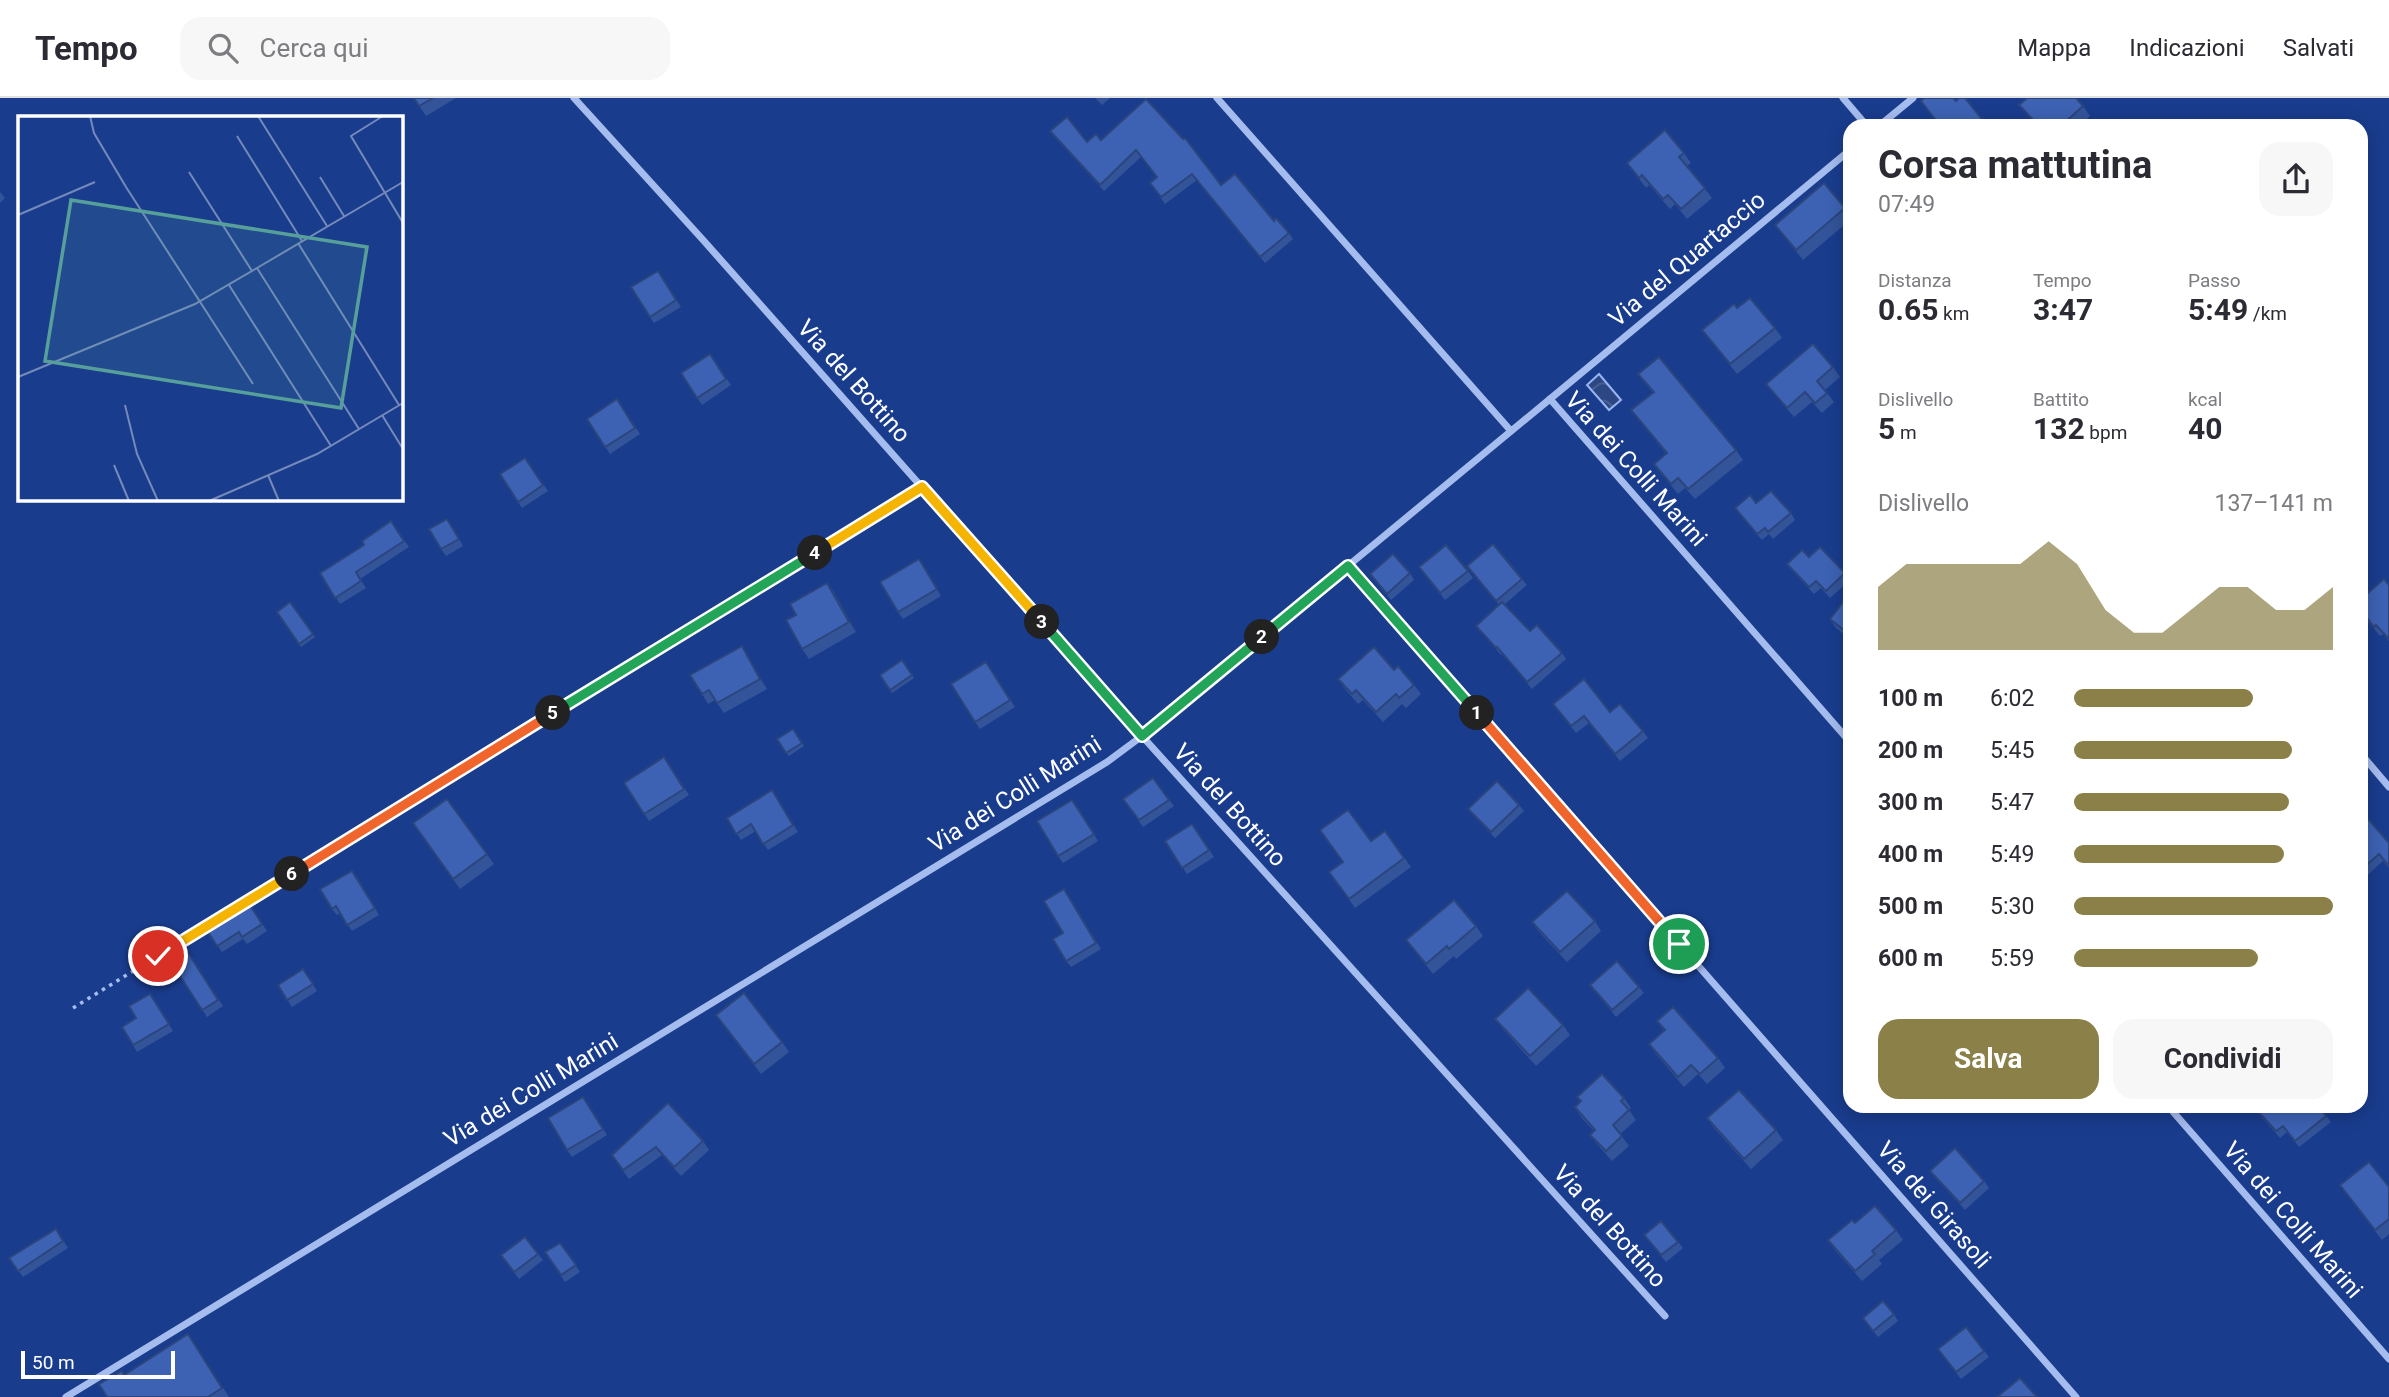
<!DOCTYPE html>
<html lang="it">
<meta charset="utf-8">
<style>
body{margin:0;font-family:Roboto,sans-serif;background:#f7f7f7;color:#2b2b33;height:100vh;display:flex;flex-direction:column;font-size:26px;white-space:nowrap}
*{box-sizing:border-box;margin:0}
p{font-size:23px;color:#7c7c81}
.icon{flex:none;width:38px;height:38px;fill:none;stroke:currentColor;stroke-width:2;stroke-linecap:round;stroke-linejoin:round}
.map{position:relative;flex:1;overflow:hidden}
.drawer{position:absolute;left:1843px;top:21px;width:525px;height:994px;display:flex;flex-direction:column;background:#fff;border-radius:21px;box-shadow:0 4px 18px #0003}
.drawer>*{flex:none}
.scale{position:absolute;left:21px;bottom:18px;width:154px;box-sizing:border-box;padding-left:7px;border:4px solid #fff;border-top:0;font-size:19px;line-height:24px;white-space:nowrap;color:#fff;-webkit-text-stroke:5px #193c8d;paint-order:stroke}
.pin{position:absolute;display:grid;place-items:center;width:60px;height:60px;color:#fff;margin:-30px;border:4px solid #fff;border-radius:50%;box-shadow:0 2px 7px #0007}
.km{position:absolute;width:35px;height:35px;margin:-18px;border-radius:50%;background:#222;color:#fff;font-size:19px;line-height:35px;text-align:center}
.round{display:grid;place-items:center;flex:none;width:74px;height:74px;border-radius:21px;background:#f7f7f7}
.headline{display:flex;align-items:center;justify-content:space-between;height:119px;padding:0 35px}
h1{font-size:38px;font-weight:700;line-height:52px}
.metrics{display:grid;grid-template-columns:repeat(3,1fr);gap:10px;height:119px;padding:7px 35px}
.metrics div{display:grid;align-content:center}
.metrics b{font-size:30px;font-weight:700}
.metrics small{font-size:19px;font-weight:400}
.metrics p{font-size:19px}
.chart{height:196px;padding:14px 35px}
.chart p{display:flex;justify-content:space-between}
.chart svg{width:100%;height:126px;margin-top:7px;fill:#8a8048;opacity:.7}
.action{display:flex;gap:14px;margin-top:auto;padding:14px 35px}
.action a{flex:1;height:80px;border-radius:21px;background:#8a8048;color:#fff;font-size:28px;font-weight:700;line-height:80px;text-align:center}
.action a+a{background:#f7f7f7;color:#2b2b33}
ul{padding:0 35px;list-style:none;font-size:23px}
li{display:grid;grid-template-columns:112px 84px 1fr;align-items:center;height:52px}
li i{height:18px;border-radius:9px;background:#8a8048}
header{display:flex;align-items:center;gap:42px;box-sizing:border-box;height:98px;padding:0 35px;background:#fff;border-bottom:2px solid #e1e1e2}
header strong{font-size:33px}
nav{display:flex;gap:38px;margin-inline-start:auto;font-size:24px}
.search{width:490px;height:63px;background:#f7f7f7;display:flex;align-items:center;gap:18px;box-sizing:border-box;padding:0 24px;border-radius:21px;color:#7c7c81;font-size:26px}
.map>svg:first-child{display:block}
.water{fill:url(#water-waves);stroke:#97b5f1;stroke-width:2}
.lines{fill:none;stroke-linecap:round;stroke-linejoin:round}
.path{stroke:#a5bcee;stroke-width:3.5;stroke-dasharray:3.5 5;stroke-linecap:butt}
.minor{stroke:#a5bcee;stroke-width:7}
.wall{fill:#34549a}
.shaded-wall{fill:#2b457d}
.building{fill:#3d62b3;stroke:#2b457d;stroke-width:2}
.split-1-casing{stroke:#fff;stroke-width:14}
.split-2-casing{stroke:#fff;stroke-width:14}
.split-3-casing{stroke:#fff;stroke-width:14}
.split-4-casing{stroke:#fff;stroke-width:14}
.split-5-casing{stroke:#fff;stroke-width:14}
.split-6-casing{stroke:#fff;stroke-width:14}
.split-7-casing{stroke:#fff;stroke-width:14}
.split-1{stroke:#f0652b;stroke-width:9}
.split-2{stroke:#22a559;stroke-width:9}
.split-3{stroke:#22a559;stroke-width:9}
.split-4{stroke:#f5b400;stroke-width:9}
.split-5{stroke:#22a559;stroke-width:9}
.split-6{stroke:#f0652b;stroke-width:9}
.split-7{stroke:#f5b400;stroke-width:9}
.labels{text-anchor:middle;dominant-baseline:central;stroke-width:6;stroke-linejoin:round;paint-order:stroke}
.street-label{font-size:24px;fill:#fff;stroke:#193c8d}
.inset-road{fill:none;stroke:#758abb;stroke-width:2}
.view{fill:#579f9a;fill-opacity:0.15;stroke:#579f9a;stroke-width:3.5}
.inset-edge{fill:none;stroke:#fff;stroke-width:3.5}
</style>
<header>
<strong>Tempo</strong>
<div class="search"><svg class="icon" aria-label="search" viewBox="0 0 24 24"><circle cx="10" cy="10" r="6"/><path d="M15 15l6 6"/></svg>Cerca qui</div>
<nav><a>Mappa</a><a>Indicazioni</a><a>Salvati</a></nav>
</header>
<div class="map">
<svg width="2389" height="1299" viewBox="0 0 2389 1299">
<defs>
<pattern id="water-waves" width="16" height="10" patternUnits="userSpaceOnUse" patternTransform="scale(1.75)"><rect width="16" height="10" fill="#2d4784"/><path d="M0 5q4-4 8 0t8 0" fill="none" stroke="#4c6396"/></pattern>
</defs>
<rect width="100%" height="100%" fill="#193c8d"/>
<!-- water -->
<polygon class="water" points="1599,276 1621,302 1609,312 1587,287"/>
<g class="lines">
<!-- path -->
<polyline class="path" points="73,910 911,395"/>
<!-- minor -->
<g class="minor">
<polyline points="574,0 704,143 1142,638 1665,1218"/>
<polyline points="1217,0 1511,333"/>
<polyline points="1843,0 1867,28"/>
<polyline points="1879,28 1913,0"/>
<polyline points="1550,301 1850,52"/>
<polyline points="1348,468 2076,1299"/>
<polyline points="2361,656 2389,689"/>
<polyline points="2168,1008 2389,1261"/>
<polyline points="66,1299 1107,664 1142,638 1550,301 1850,644"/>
</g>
</g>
<!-- wall -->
<g class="wall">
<polygon points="414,0 456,0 426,18"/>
<polygon points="1095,0 1110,0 1102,7"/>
<polygon points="1146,1 1221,87 1274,123 1289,135 1293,141 1265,165 1197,82 1165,106 1150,85 1157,79 1141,59 1104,93 1055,39 1050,33 1087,44 1101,42"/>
<polygon points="2019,7 2083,8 2090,18 2078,28 2037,28"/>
<polygon points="1684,55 1691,65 1687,68 1712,100 1687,121 1675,106 1670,111 1649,87 1646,90 1627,65"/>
<polygon points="0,94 5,100 0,105"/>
<polygon points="1845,110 1850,116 1850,122 1803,162 1775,127"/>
<polygon points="658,173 681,209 654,225 650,219"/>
<polygon points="1737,210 1775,230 1782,240 1737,276 1702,232"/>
<polygon points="710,256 731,287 702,307 681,275"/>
<polygon points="1833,269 1840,279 1825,292 1834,304 1822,315 1812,304 1794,319 1766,286"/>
<polygon points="1638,276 1736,352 1743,362 1695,401 1685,390 1678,396 1654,366 1666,356 1631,312 1653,295"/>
<polygon points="617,301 640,336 610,356 587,321"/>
<polygon points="525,360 548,393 522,410 500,376"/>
<polygon points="1756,405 1791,415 1795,422 1773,441 1769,436 1762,442 1735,410"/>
<polygon points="447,421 463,448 446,458 441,451"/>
<polygon points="391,423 409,449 360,481 366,490 340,506 320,475 364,447"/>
<polygon points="1809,459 1845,475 1850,482 1830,500 1821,490 1814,496 1792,472 1787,466"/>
<polygon points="923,468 941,498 903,521 898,514"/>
<polygon points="1467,468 1522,481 1527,487 1505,506 1530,533 1562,555 1566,561 1532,591 1502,556 1501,557 1476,528 1499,507"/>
<polygon points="1419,469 1468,473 1473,480 1445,502"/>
<polygon points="1410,475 1414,482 1391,502 1370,476"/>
<polygon points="827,485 834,494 856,534 809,561 802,551 796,517"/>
<polygon points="2389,487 2389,543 2383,536 2380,538 2361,515 2361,501"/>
<polygon points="290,504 315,539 301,549 277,514"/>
<polygon points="1850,508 1850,541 1836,530 1830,521"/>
<polygon points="742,548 767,591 724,615 715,602 708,606 702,596"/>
<polygon points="902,562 914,580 892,595 880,577"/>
<polygon points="986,564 1015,609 980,631 975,624"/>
<polygon points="1394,572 1414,587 1421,596 1406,610 1402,606 1383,624 1363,602 1358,606 1345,591 1338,581"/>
<polygon points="1558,612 1610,614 1643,633 1648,640 1620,663 1589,625 1576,635"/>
<polygon points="793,631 804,648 789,658 777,641"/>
<polygon points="664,659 689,697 649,723 624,685"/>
<polygon points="1153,680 1174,708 1143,729 1123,701"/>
<polygon points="772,692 798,734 768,752 756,733 741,742 727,720"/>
<polygon points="447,701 494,766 460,791 413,725"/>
<polygon points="1519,707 1524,713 1495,740 1473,717 1468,711"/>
<polygon points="1077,708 1098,743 1063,765 1058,758"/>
<polygon points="1192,726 1214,759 1187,776 1165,743"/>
<polygon points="2361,727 2389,745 2389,770 2383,763 2362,782 2361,781"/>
<polygon points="1385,733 1411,769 1355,810 1329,774"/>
<polygon points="357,779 379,817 352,833 340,815 337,817 332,811"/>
<polygon points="1064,791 1101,851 1071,869 1066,863 1063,835"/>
<polygon points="248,804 267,833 247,846 243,841 222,854 206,831"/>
<polygon points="1595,823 1601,833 1567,864 1539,834 1532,824"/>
<polygon points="1476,828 1483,838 1456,861 1454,858 1433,876 1406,842"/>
<polygon points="187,853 223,908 207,919 171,864"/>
<polygon points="303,871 317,893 292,909 278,887"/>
<polygon points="1590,887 1639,889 1644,895 1616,919"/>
<polygon points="150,896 173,933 137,954 122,929 136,920"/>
<polygon points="716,917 782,944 789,954 761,976"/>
<polygon points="1495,921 1563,927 1570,937 1536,968 1502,930"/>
<polygon points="1657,923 1718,960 1725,970 1707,986 1698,976 1684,989 1656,956 1649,946 1664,933"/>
<polygon points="583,999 607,1037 572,1059 567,1052"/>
<polygon points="1577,999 1624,1000 1631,1010 1629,1012 1636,1022 1620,1036 1629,1048 1612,1063 1597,1046 1590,1037 1594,1033 1581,1019 1575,1009 1580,1004"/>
<polygon points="668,1005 703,1043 709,1052 681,1078 662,1057 629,1081 612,1057"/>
<polygon points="2252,1008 2318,1008 2331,1024 2299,1049 2287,1034 2280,1040"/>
<polygon points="1707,1020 1776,1032 1783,1042 1751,1071 1714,1030"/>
<polygon points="1930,1073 1984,1083 1989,1090 1965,1112"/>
<polygon points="2340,1087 2389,1089 2389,1136 2382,1142"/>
<polygon points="1855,1125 1896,1132 1903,1142 1879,1162 1882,1166 1862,1183 1835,1152 1828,1142"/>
<polygon points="56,1131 68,1150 23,1179 9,1160"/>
<polygon points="1644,1137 1678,1144 1683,1150 1666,1164"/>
<polygon points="525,1139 543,1162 519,1181 501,1157"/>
<polygon points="560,1145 580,1174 565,1184 545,1154"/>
<polygon points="1894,1216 1898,1223 1878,1239 1863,1220"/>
<polygon points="1966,1229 1989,1259 1961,1281 1942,1257"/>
<polygon points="188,1236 229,1299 107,1299 124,1277"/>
</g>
<!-- shaded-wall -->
<g class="shaded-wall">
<polygon points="827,485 834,494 856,534 849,524"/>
<polygon points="742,548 748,558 767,591 760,581"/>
</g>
<!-- building -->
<g class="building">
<polygon points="414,0 433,0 419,8"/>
<polygon points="1924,0 1953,0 1956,3 1959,0 1965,0 1984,24 1980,28 1934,28 1938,25 1921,3"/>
<polygon points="2027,0 2076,0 2083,8 2061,28 2039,28 2019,7"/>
<polygon points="1146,1 1183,41 1185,40 1221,87 1235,76 1274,123 1276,120 1289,135 1260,159 1192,76 1161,99 1150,85 1157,79 1136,52 1100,87 1050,33 1067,19 1087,44 1096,36 1101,42"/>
<polygon points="1665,32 1684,55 1679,59 1705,90 1681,111 1668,97 1663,101 1642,77 1639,80 1627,65"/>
<polygon points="1824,85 1845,110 1796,152 1775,127"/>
<polygon points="658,173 676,202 650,219 631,189"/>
<polygon points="1750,200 1775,230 1730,266 1702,232 1734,206 1737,210"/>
<polygon points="1813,246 1833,269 1817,283 1827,295 1815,305 1805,294 1787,310 1766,286"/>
<polygon points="710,256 726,281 697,300 681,275"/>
<polygon points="1659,259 1736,352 1688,391 1678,380 1671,386 1654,366 1667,355 1631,312 1654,294 1638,276"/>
<polygon points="617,301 635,330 605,349 587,321"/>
<polygon points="525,360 543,387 518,404 500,376"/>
<polygon points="1771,393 1791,415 1768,434 1765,430 1757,436 1735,410 1750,397 1756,405"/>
<polygon points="447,421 459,441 441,451 429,431"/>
<polygon points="391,423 404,443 356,474 361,483 335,500 320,475 364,447 362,443"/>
<polygon points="1493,446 1522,481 1496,503 1467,468"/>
<polygon points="1446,447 1468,473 1440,495 1419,469"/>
<polygon points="1820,449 1845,475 1826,493 1816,483 1809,489 1787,466 1802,452 1809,459"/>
<polygon points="1393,456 1410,475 1387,496 1370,476"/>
<polygon points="919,461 937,491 898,514 880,484"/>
<polygon points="2384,481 2389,487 2389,541 2376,527 2374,529 2361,513 2361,501"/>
<polygon points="827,485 849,524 802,551 786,522 796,517 790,506"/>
<polygon points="1844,503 1850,508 1850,537 1830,521"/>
<polygon points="290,504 313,536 299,546 277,514"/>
<polygon points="1502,504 1530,533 1537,527 1562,555 1527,584 1497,549 1496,550 1476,528"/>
<polygon points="742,548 760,581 717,605 709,592 702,596 690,577"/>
<polygon points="1374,549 1394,572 1398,568 1414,587 1399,600 1396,596 1376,614 1356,592 1352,596 1338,581"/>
<polygon points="902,562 912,577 890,592 880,577"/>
<polygon points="986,564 1010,602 975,624 951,586"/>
<polygon points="1584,581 1610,614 1620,606 1643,633 1615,656 1584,618 1571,628 1553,606"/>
<polygon points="793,631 802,645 786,655 777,641"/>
<polygon points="664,659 684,691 644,716 624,685"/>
<polygon points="1153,680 1169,702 1139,722 1123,701"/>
<polygon points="1497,683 1519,707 1491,734 1468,711"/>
<polygon points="772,692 793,727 763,746 751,726 736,736 727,720"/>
<polygon points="447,701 487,756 453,781 413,725"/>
<polygon points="1072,702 1094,736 1058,758 1037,723"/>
<polygon points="1348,712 1371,743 1385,733 1404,760 1349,801 1329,774 1343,764 1320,732"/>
<polygon points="2368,721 2389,745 2389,768 2379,756 2361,772 2361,727"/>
<polygon points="1192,726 1209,752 1182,770 1165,743"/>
<polygon points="352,773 375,810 347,827 336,808 332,811 320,791"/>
<polygon points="1064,791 1096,845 1066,863 1053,841 1063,835 1044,803"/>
<polygon points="1567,793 1595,823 1560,854 1532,824"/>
<polygon points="1454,802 1476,828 1449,851 1447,848 1426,866 1406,842"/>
<polygon points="248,804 262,826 242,839 239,834 217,848 206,831"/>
<polygon points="187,853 218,902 202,912 171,864"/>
<polygon points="1617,863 1639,889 1612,912 1590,887"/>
<polygon points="303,871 313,886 287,902 278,887"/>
<polygon points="1528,890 1563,927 1530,958 1495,921"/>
<polygon points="744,895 782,944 754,966 716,917"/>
<polygon points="150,896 169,926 133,947 122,929 136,920 129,908"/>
<polygon points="1673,909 1718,960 1700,976 1691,967 1678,979 1649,946 1665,932 1657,923"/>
<polygon points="1602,976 1624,1000 1621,1003 1629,1012 1613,1027 1622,1038 1606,1053 1590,1037 1595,1032 1575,1009 1581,1003 1577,999"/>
<polygon points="1739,992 1776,1032 1744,1061 1707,1020"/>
<polygon points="583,999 603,1031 567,1052 548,1020"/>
<polygon points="668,1005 703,1043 674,1069 656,1049 623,1072 612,1057"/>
<polygon points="2253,1008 2318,1008 2326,1018 2295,1043 2283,1028 2276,1033"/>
<polygon points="1955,1050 1984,1083 1960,1105 1930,1073"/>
<polygon points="2369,1064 2389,1089 2389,1121 2375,1132 2340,1087"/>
<polygon points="1875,1108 1896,1132 1872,1153 1875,1156 1855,1173 1828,1142 1852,1122 1855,1125"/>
<polygon points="1661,1123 1678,1144 1661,1157 1644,1137"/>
<polygon points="56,1131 63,1143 18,1173 9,1160"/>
<polygon points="525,1139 538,1156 514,1174 501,1157"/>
<polygon points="560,1145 576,1167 561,1177 545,1154"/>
<polygon points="1883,1203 1894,1216 1873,1233 1863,1220"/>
<polygon points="1966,1229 1984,1253 1956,1274 1938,1251"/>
<polygon points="188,1236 222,1290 208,1299 107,1299 99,1286 122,1273 124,1277"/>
<polygon points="2020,1280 2037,1299 1997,1299"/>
</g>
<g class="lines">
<!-- split-1 casing -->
<g class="split-1-casing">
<polyline id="split-1" points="1477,615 1679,846"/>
</g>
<!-- split-2 casing -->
<g class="split-2-casing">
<polyline id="split-2" points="1262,539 1348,468 1477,615"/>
</g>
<!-- split-3 casing -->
<g class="split-3-casing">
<polyline id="split-3" points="1042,524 1142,638 1262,539"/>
</g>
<!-- split-4 casing -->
<g class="split-4-casing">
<polyline id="split-4" points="815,455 922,389 1042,524"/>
</g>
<!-- split-5 casing -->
<g class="split-5-casing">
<polyline id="split-5" points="553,615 815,455"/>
</g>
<!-- split-6 casing -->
<g class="split-6-casing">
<polyline id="split-6" points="292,776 553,615"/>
</g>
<!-- split-7 casing -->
<g class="split-7-casing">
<polyline id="split-7" points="158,858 292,776"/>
</g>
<!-- split-1 -->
<use href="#split-1" class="split-1"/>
<!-- split-2 -->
<use href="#split-2" class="split-2"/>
<!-- split-3 -->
<use href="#split-3" class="split-3"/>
<!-- split-4 -->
<use href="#split-4" class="split-4"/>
<!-- split-5 -->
<use href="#split-5" class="split-5"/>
<!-- split-6 -->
<use href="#split-6" class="split-6"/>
<!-- split-7 -->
<use href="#split-7" class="split-7"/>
</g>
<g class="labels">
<!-- street labels -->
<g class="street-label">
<text transform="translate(1687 161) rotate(-40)">Via del Quartaccio</text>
<text transform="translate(854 283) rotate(48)">Via del Bottino</text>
<text transform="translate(1636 371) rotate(48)">Via dei Colli Marini</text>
<text transform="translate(1015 696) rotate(-32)">Via dei Colli Marini</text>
<text transform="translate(1230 707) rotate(48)">Via del Bottino</text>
<text transform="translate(531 992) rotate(-31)">Via dei Colli Marini</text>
<text transform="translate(1934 1107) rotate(49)">Via dei Girasoli</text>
<text transform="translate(2293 1122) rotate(49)">Via dei Colli Marini</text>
<text transform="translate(1610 1128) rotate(48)">Via del Bottino</text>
</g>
</g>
<!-- overview -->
<g transform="translate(18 18)">
<rect width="385" height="385" fill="#193c8d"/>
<path class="inset-road" d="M72,0L76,17L108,71L235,268M240,0L309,110M365,0L333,20L385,107M219,20L284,125M171,56L234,155M302,61L326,100M0,99L77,66M280,127L381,289M239,152L385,66M211,169L313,330M0,261L177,188L239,152L341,313M107,289L119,338L140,385M364,299L385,333M96,349L111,385M250,359L261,385M191,385L299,338L385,287"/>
<path class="view" d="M53,84L349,131L323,292L27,245Z"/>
<rect width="385" height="385" class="inset-edge"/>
</g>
</svg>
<div class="scale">50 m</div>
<div class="pin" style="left:1679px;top:846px;background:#1e9e55"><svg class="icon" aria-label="arrive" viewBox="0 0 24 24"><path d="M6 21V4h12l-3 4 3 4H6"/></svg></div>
<div class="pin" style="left:158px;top:858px;background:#d93025"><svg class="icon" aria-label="check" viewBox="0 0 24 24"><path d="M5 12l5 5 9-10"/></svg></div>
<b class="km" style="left:1477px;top:615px">1</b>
<b class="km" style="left:1262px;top:539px">2</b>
<b class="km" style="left:1042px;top:524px">3</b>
<b class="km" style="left:815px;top:455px">4</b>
<b class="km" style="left:553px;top:615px">5</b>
<b class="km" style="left:292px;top:776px">6</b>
<section class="drawer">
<div class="headline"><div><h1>Corsa mattutina</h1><p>07:49</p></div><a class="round"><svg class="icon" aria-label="share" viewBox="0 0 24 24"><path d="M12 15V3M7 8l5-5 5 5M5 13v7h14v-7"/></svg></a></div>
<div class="metrics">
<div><p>Distanza</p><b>0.65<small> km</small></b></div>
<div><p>Tempo</p><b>3:47</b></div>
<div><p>Passo</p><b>5:49<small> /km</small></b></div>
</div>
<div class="metrics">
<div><p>Dislivello</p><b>5<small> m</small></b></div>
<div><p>Battito</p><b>132<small> bpm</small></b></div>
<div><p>kcal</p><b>40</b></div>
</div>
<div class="chart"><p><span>Dislivello</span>137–141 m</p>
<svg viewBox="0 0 160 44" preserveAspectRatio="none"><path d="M0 44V22L10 14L20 14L30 14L40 14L50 14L60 6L70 14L80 30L90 38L100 38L110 30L120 22L130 22L140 30L150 30L160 22V44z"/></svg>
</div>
<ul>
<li><b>100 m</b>6:02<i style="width:69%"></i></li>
<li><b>200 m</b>5:45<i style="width:84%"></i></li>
<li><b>300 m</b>5:47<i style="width:83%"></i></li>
<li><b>400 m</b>5:49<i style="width:81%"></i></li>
<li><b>500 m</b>5:30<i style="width:100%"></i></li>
<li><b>600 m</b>5:59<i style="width:71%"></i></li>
</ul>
<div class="action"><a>Salva</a><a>Condividi</a></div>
</section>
</div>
